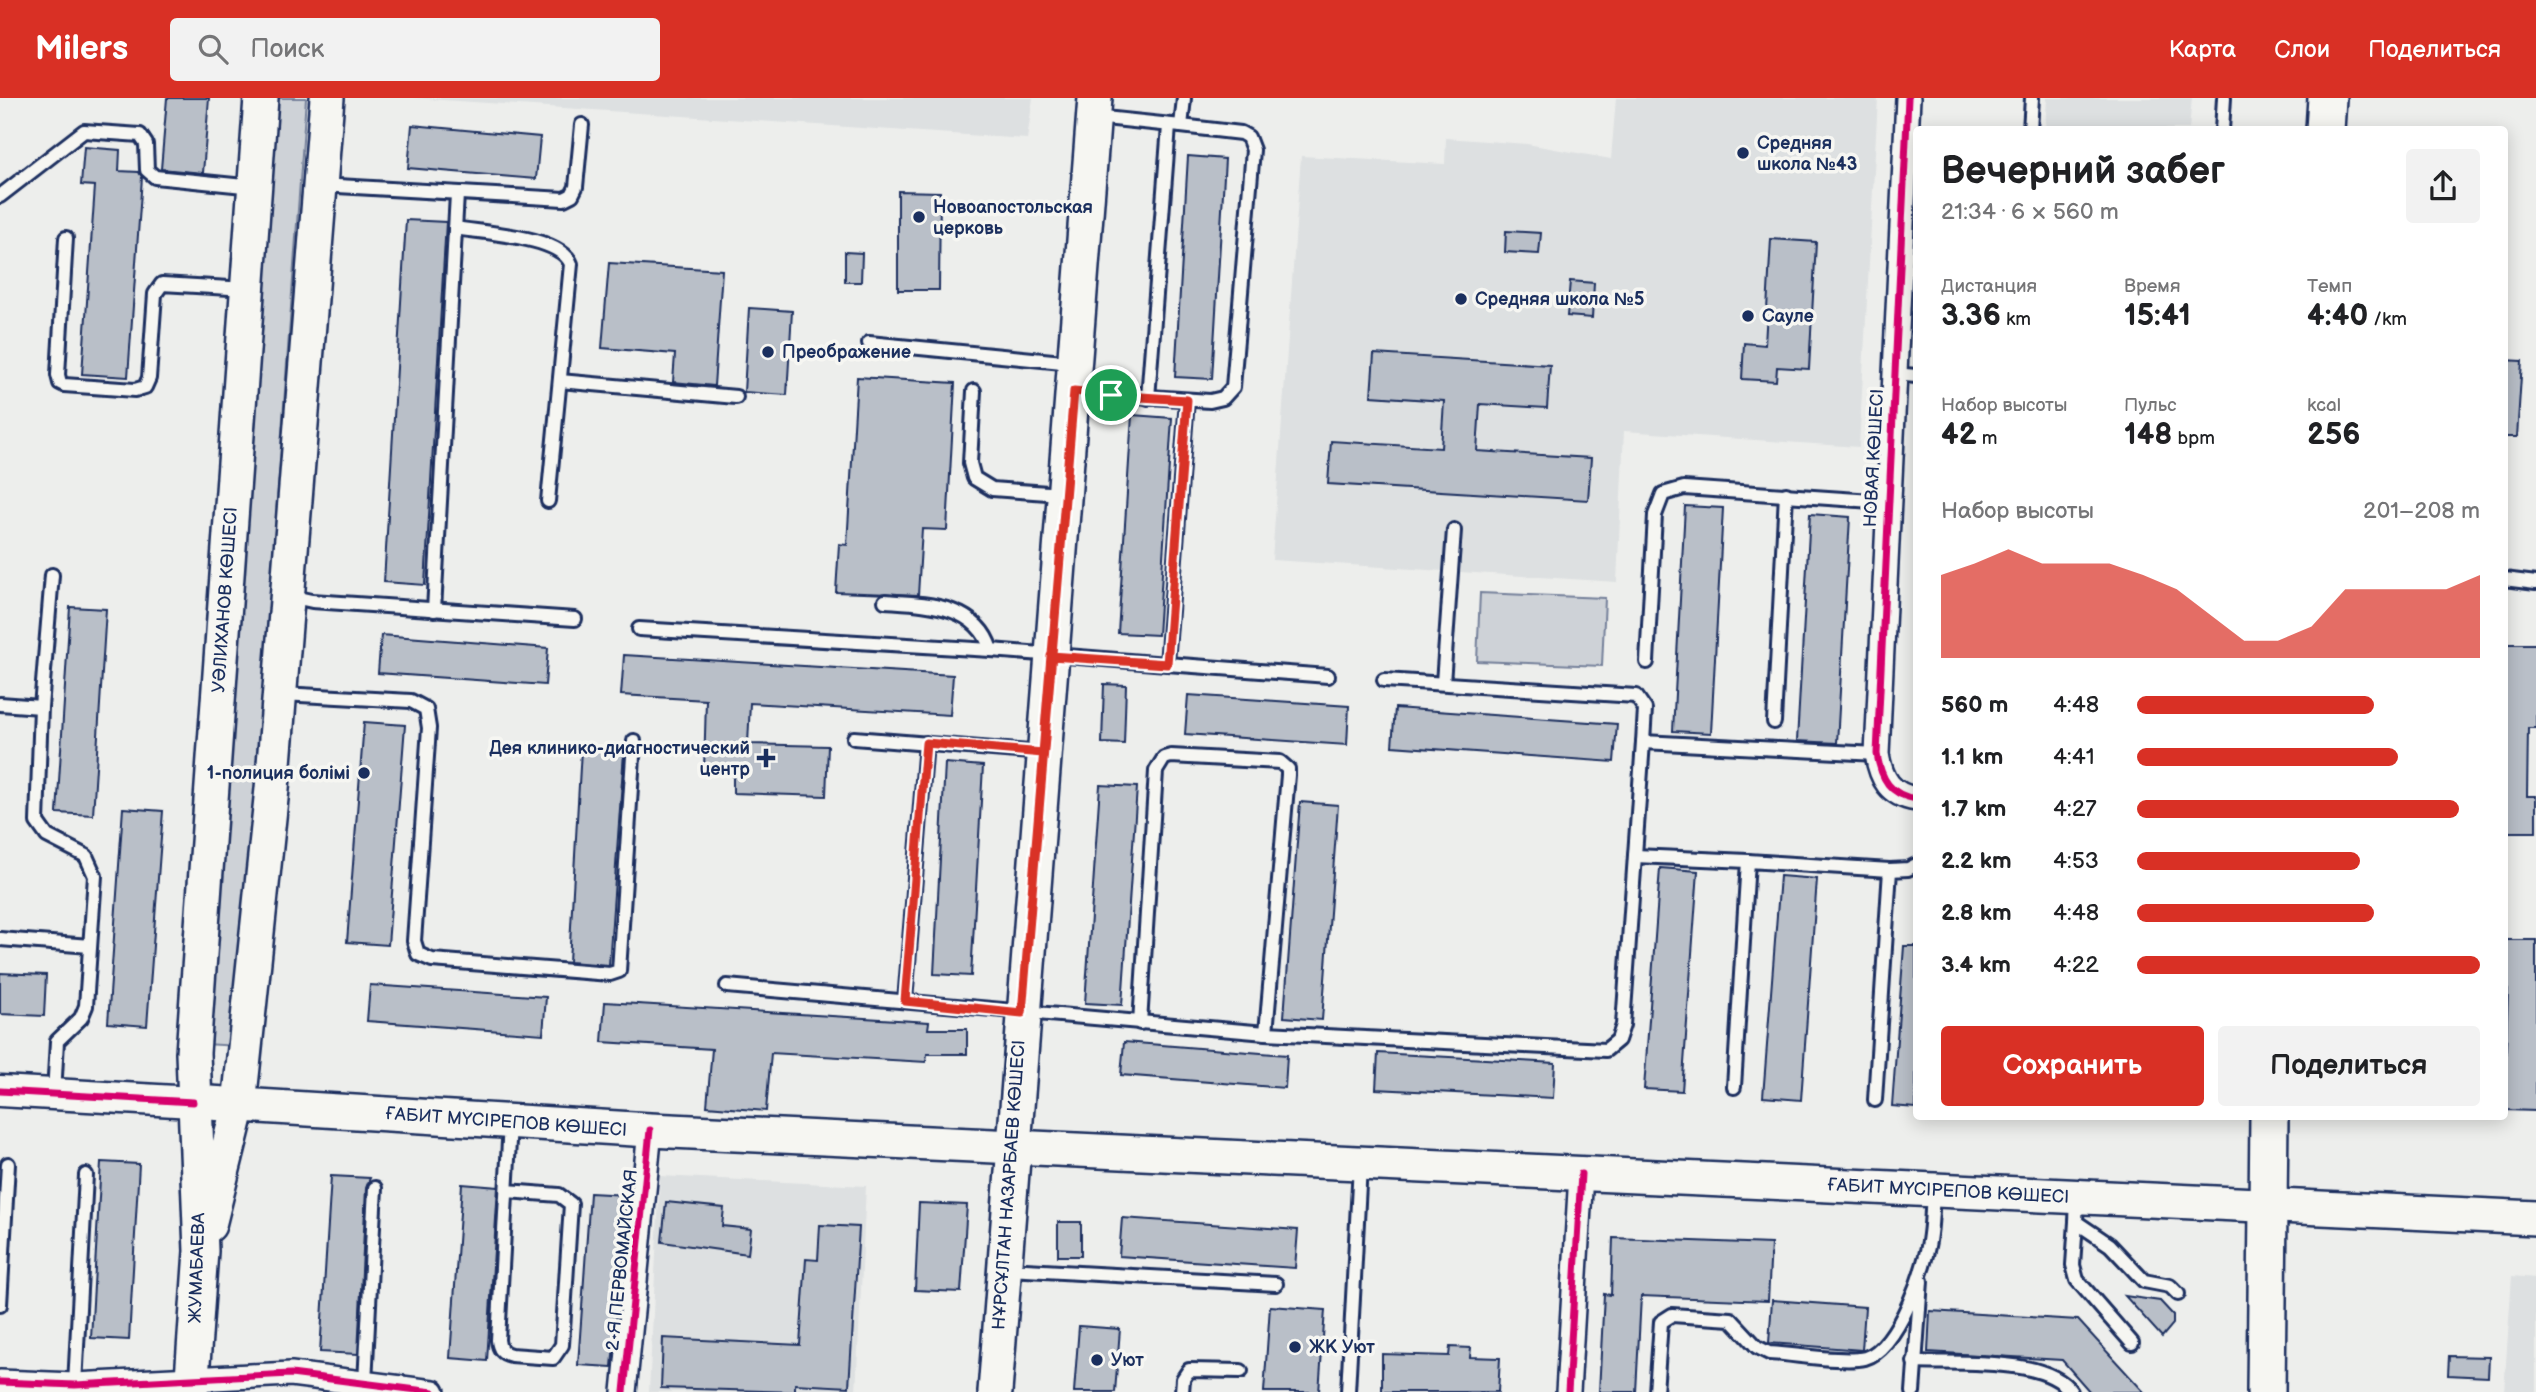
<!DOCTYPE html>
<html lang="ru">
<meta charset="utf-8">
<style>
body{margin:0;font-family:"Balsamiq Sans",sans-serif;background:#f2f2f2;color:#202124;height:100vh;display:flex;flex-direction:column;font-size:26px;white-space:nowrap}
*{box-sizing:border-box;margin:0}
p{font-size:23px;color:#757577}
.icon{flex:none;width:38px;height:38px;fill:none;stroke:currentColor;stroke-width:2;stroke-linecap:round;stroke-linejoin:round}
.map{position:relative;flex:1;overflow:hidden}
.side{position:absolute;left:1913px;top:28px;width:595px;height:994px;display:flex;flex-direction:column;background:#fff;border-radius:7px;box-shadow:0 4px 18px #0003}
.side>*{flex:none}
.pin{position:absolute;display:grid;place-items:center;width:60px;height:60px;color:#fff;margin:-30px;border:4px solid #fff;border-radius:50%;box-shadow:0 2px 7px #0007}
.round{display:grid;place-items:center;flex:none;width:74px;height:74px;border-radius:7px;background:#f2f2f2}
.head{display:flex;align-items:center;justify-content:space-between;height:119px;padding:0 28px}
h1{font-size:38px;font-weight:700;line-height:52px}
.metrics{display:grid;grid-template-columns:repeat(3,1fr);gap:10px;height:119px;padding:7px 28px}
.metrics div{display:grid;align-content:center}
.metrics b{font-size:30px;font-weight:700}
.metrics small{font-size:19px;font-weight:400}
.metrics p{font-size:19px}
.chart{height:196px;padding:14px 28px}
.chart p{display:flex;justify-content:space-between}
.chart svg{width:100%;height:126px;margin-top:7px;fill:#d93025;opacity:.7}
.cta{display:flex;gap:14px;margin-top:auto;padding:14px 28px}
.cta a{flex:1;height:80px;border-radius:7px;background:#d93025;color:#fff;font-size:28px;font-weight:700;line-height:80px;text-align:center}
.cta a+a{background:#f2f2f2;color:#202124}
ul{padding:0 28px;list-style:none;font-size:23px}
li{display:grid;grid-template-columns:112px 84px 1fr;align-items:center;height:52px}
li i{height:18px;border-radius:9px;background:#d93025}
header{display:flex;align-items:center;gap:42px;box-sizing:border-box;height:98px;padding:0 35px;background:#d93025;color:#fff}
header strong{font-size:33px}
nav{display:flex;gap:38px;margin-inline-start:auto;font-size:24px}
.search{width:490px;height:63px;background:#f2f2f2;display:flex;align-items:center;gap:18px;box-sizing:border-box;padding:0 24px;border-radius:7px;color:#757577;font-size:26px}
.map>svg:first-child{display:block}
.built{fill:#dde0e1}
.green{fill:#ced2d7;stroke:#74809a;stroke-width:2}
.building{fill:#b9bfc8;stroke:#1b2f5e;stroke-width:2}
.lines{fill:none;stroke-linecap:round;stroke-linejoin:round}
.service-casing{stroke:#1b2f5e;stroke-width:18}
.minor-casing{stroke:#1b2f5e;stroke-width:28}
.tertiary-casing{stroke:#1b2f5e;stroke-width:35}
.secondary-casing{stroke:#1b2f5e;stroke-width:38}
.primary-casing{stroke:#1b2f5e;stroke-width:42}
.service{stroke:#f6f6f2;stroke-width:12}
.minor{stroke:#f6f6f2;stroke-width:23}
.tertiary{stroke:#f6f6f2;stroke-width:30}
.secondary{stroke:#f6f6f2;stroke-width:33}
.primary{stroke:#f6f6f2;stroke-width:37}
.cycleway-casing{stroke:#f6f6f2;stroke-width:11}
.cycleway{stroke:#d6006c;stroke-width:7}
.route-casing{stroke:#fff;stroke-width:14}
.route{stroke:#d93025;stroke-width:9}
.poi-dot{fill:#1b2f5e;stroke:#f6f6f2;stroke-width:2.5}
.labels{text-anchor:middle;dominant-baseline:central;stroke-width:7;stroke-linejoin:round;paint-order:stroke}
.poi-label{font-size:18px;font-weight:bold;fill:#1b2f5e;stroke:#f6f6f2;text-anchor:start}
.street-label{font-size:18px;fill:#1b2f5e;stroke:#f6f6f2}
</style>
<header>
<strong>Milers</strong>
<div class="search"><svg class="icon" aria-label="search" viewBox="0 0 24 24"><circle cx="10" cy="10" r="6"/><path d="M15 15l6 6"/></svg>Поиск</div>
<nav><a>Карта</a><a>Слои</a><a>Поделиться</a></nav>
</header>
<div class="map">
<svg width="2536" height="1294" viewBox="0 0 2536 1294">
<rect width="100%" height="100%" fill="#edeeec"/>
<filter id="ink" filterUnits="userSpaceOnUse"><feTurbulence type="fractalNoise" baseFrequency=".0143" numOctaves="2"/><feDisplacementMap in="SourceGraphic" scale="14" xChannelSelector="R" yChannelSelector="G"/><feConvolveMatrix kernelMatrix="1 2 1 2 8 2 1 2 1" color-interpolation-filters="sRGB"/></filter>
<g filter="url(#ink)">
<!-- built -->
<g class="built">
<polygon points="413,0 1033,0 1027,41"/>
<polygon points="1616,0 1878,0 1859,349 1624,333 1617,484 1272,462 1301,58 1445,66 1446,40 1527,46 1611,61"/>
<polygon points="2047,0 2192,0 2189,31 2045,31"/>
<polygon points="660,1078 866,1088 856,1294 649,1294"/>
<polygon points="2512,1178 2536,1180 2536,1294 2504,1294"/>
</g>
<!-- green -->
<g class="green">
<polygon points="273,0 306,0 238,948 205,946"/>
<polygon points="1480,495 1605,500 1602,568 1477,563"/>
</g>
<!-- building -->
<g class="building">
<polygon points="167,0 209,0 203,75 161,71"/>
<polygon points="412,27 540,39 536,81 408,70"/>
<polygon points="84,49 120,52 119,73 139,74 142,79 128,279 82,276 95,88 81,87"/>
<polygon points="1188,58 1225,61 1212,281 1175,279"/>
<polygon points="898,93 940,94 939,192 898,192"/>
<polygon points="406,122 446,124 425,487 384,484"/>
<polygon points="1506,133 1541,135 1539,156 1505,154"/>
<polygon points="1771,141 1816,144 1809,271 1777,269 1776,283 1742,281 1744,245 1765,247"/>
<polygon points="845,154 862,155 861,184 845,184"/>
<polygon points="609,165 722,172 714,288 673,284 675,256 602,250"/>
<polygon points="1570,183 1594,185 1592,220 1567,218"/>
<polygon points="749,210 792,213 787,297 744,294"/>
<polygon points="1374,256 1550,267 1547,310 1480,306 1477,353 1591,360 1588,402 1328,386 1331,343 1441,350 1444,303 1371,298"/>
<polygon points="2504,262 2522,263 2517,339 2504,339"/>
<polygon points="857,279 955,285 947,432 922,431 918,497 836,494 839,446 847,447"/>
<polygon points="1132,317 1172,320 1158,537 1118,535"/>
<polygon points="1685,408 1723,410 1711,635 1673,633"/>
<polygon points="1810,416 1850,419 1837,645 1797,643"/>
<polygon points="70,509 106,511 93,717 57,715"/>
<polygon points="381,537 548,550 545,587 378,575"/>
<polygon points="2504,546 2536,546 2536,630 2528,630 2527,698 2536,698 2536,734 2504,734"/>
<polygon points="624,557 953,577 950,617 750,605 748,646 828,648 826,698 733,695 733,673 704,672 706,602 621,597"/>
<polygon points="1104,586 1126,587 1124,646 1102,645"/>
<polygon points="1188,597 1349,608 1347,647 1185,636"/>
<polygon points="1395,610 1617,626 1614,664 1392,648"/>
<polygon points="364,624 405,627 388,847 347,844"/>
<polygon points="581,651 624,654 609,867 569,864"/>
<polygon points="945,665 983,668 971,878 934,876"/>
<polygon points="1100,687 1137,689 1122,907 1085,905"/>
<polygon points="1300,704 1338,707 1322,922 1284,919"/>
<polygon points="123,710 163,713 147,928 108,925"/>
<polygon points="1660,770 1698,773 1682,993 1644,991"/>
<polygon points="1780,778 1817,781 1801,1002 1763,999"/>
<polygon points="2504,842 2536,842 2536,1013 2504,1012 2508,891 2504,891"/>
<polygon points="1904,848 1916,848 1916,1010 1892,1008"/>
<polygon points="0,875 46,877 44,918 0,916"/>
<polygon points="370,887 546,899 543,936 367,923"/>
<polygon points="605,904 929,924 928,931 967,931 967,956 927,956 926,964 771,955 766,1013 707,1008 712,951 602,944"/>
<polygon points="1124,944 1287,957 1285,990 1121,977"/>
<polygon points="1378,955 1555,965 1553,1000 1376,991"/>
<polygon points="101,1064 139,1066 129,1242 91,1240"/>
<polygon points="331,1078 370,1080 366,1090 358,1256 320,1254"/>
<polygon points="462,1086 498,1089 487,1263 450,1260"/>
<polygon points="590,1095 627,1097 612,1269 578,1267"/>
<polygon points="666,1104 724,1110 722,1128 751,1131 748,1156 662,1144"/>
<polygon points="919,1105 967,1107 961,1194 915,1192"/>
<polygon points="1122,1120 1298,1132 1295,1170 1119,1158"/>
<rect x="1058" y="1124" width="23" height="34"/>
<polygon points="820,1127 859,1129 849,1289 795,1286 795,1294 661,1290 663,1240 800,1247 806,1161 818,1162"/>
<polygon points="1613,1140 1771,1146 1768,1203 1641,1198 1636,1294 1599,1294 1604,1196 1611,1197"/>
<polygon points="2125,1198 2160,1203 2173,1217 2173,1226 2162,1239"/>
<polygon points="1772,1202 1865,1209 1862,1252 1769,1245"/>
<polygon points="1270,1208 1325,1212 1319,1294 1264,1294"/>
<polygon points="1930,1213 2078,1222 2144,1294 2090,1294 2062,1262 1928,1254"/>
<polygon points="1079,1228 1120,1231 1115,1294 1074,1294"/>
<polygon points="1450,1249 1471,1250 1470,1259 1500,1260 1498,1294 1382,1294 1382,1256 1449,1258"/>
<polygon points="2449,1258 2489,1259 2488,1279 2448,1277"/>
</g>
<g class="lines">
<!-- service casing -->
<g class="service-casing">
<g id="service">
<polyline points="1095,19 1181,28 1184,0"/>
<polyline points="2030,32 2032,0"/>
<polyline points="2222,32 2224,0"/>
<polyline points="320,87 564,101 572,97 576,89 582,27"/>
<polyline points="0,98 84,33 140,37 146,46 147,72 155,79 254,89"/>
<path d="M455,130C483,135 561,138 571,166L548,403"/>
<polyline points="66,140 58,277 60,285 64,287 135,292 145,289 149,280 155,196 162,186 247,191"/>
<polyline points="869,245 1073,265"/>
<polyline points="1894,276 1916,278"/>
<polyline points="560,283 736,299"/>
<polyline points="974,293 970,365 974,380 992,391 1062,396"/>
<polyline points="1075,294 1210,303 1223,300 1233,289 1253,52 1248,39 1241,35 1181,28"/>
<polyline points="1148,300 1169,28"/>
<polyline points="52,477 41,609 37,724 47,738 86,758 95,778 86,908 81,920 57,943 54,996"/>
<polyline points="2504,481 2536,485"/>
<polyline points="289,498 312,503 575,521"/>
<path d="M885,503C925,506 977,506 991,552L1167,566L1187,302"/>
<polyline points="434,512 457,96"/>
<polyline points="639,531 991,552"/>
<polyline points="1647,564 1655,417 1663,396 1684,390 1887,404"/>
<polyline points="1167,566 1328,578"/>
<polyline points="1384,582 1636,598 1645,611 1643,644 1877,656"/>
<polyline points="1443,585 1454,432"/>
<polyline points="282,596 411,603 426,611 429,630 414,843 418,856 432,862 610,876 619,873 634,643"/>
<polyline points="0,606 41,609"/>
<polyline points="1774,624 1786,396"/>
<polyline points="854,640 1043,655"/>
<polyline points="1635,758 1748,763"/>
<polyline points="0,841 90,848"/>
<polyline points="727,888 1266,935 1606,952 1618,942 1623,927 1643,644"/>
<polyline points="905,903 926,645"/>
<polyline points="1140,925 1156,673 1164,660 1171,658 1280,664 1288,671 1288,677 1266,935"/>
<polyline points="1734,989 1748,763 1890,772"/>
<polyline points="1875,1002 1890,772 1908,771 1916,767"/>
<path d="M507,1093L559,1097L571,1106L562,1247L553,1260L511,1257C502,1255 499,1251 498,1242L510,1025"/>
<polyline points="2077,1100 2076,1124 2110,1147 2144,1183 2170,1188 2178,1196"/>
<polyline points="2076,1124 2073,1167 2077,1182 2132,1245"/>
<polyline points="1007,1171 1276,1186"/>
<polyline points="0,1207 8,1066"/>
<path d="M1914,1264C1954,1266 2047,1258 2071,1294"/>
<polyline points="365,1285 375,1090"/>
<polyline points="75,1287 86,1077"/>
<polyline points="1182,1294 1183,1281 1189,1272 1241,1273"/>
<polyline points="1348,1294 1360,1067"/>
<path d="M1656,1294L1661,1224L1672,1217L1731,1221L1757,1249L1769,1255C1793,1256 1845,1265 1865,1260C1898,1251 1927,1167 1930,1136C1932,1122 1932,1107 1933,1093"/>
<polyline points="1913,1294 1921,1183"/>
</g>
</g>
<!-- minor casing -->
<g class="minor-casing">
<g id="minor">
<path d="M1908,0L1877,656C1881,681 1890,697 1916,701"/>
<polyline points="0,1284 75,1287 291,1276 433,1294"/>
<polyline points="624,1294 650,1032"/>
<polyline points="1568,1294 1581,1076"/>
</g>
</g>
<!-- tertiary casing -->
<g class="tertiary-casing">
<polyline id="tertiary" points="0,993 193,1004"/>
</g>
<!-- secondary casing -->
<g class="secondary-casing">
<g id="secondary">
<polyline points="193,1004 650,1032 2536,1120"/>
<polyline points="209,1127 239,1007 272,691 327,0"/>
<polyline points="191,1294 201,1153 193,955 261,0"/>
<polyline points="995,1294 1095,0"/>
</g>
</g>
<!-- primary casing -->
<g class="primary-casing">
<g id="primary">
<polyline points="2325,32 2327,0"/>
<polyline points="2266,1294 2269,1018"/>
</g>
</g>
<!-- service -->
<use href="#service" class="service"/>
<!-- minor -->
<use href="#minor" class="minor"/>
<!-- tertiary -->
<use href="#tertiary" class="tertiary"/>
<!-- secondary -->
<use href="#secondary" class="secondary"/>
<!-- primary -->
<use href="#primary" class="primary"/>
<!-- cycleway casing -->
<g class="cycleway-casing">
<g id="cycleway">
<path d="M1908,0L1877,656C1881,681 1890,697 1916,701"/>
<polyline points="0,993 193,1004"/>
<polyline points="0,1284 75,1287 291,1276 433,1294"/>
<polyline points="624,1294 650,1032"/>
<polyline points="1568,1294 1581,1076"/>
</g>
</g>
<!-- cycleway -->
<use href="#cycleway" class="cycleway"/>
</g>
</g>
<g class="lines" filter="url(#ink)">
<!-- route casing -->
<g class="route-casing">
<path id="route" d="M1111,297L1074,293C1057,501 1039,707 1022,915L905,903L926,645L1043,655L1051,558L1167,566L1187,302L1111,297"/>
</g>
<!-- route -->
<use href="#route" class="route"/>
</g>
<!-- markers -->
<g class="poi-dot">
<circle cx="1743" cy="55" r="7"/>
<circle cx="919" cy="119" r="7"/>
<circle cx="1461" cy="201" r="7"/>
<circle cx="1748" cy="218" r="7"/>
<circle cx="768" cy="254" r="7"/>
<path d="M762.5 649.5h7v7h7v7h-7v7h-7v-7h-7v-7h7z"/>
<circle cx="364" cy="675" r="7"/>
<circle cx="1295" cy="1249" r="7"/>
<circle cx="1097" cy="1262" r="7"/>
</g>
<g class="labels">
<!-- poi labels -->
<g class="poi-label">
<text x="1757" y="45">Средняя<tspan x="1757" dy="21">школа №43</tspan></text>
<text x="933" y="109">Новоапостольская<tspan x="933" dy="21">церковь</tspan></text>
<text x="1475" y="201">Средняя школа №5</text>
<text x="1762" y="218">Сауле</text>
<text x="782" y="254">Преображение</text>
<text x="750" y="650" text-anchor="end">Дея клинико-диагностический<tspan x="750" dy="21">центр</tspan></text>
<text x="350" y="675" text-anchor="end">1-полиция болiмi</text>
<text x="1309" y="1249">ЖК Уют</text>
<text x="1111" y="1262">Уют</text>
</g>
<!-- street labels -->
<g class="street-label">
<text transform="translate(1874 360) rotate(-87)">НОВАЯ КӨШЕСІ</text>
<text transform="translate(225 502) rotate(-86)">УӘЛИХАНОВ КӨШЕСІ</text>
<text transform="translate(506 1024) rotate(4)">ҒАБИТ МҮСІРЕПОВ КӨШЕСІ</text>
<text transform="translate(1009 1087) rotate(-86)">НҰРСҰЛТАН НАЗАРБАЕВ КӨШЕСІ</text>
<text transform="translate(1948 1093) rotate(3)">ҒАБИТ МҮСІРЕПОВ КӨШЕСІ</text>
<text transform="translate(622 1162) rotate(-84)">2-Я ПЕРВОМАЙСКАЯ</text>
<text transform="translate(197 1170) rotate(-88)">ЖУМАБАЕВА</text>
</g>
</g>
</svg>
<div class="pin" style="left:1111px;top:297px;background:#1e9e55"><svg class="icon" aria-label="arrive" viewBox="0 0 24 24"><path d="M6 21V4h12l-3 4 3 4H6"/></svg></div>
<section class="side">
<div class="head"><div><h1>Вечерний забег</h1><p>21:34 · 6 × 560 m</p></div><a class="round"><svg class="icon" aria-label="share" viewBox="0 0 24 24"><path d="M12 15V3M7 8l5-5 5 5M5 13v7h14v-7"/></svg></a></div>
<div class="metrics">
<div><p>Дистанция</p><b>3.36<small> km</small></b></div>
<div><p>Время</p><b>15:41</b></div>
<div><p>Темп</p><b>4:40<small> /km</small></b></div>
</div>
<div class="metrics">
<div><p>Набор высоты</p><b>42<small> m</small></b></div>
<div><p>Пульс</p><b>148<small> bpm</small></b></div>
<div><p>kcal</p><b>256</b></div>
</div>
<div class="chart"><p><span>Набор высоты</span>201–208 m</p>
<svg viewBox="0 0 160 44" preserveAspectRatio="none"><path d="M0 44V15L10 11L20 6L30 11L40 11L50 11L60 15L70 20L80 29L90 38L100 38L110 33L120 20L130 20L140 20L150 20L160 15V44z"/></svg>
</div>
<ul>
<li><b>560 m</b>4:48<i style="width:69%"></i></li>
<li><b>1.1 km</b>4:41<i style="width:76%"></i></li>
<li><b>1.7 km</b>4:27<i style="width:94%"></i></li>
<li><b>2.2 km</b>4:53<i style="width:65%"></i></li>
<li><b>2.8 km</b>4:48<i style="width:69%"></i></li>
<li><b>3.4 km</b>4:22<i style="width:100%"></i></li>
</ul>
<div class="cta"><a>Сохранить</a><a>Поделиться</a></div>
</section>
</div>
